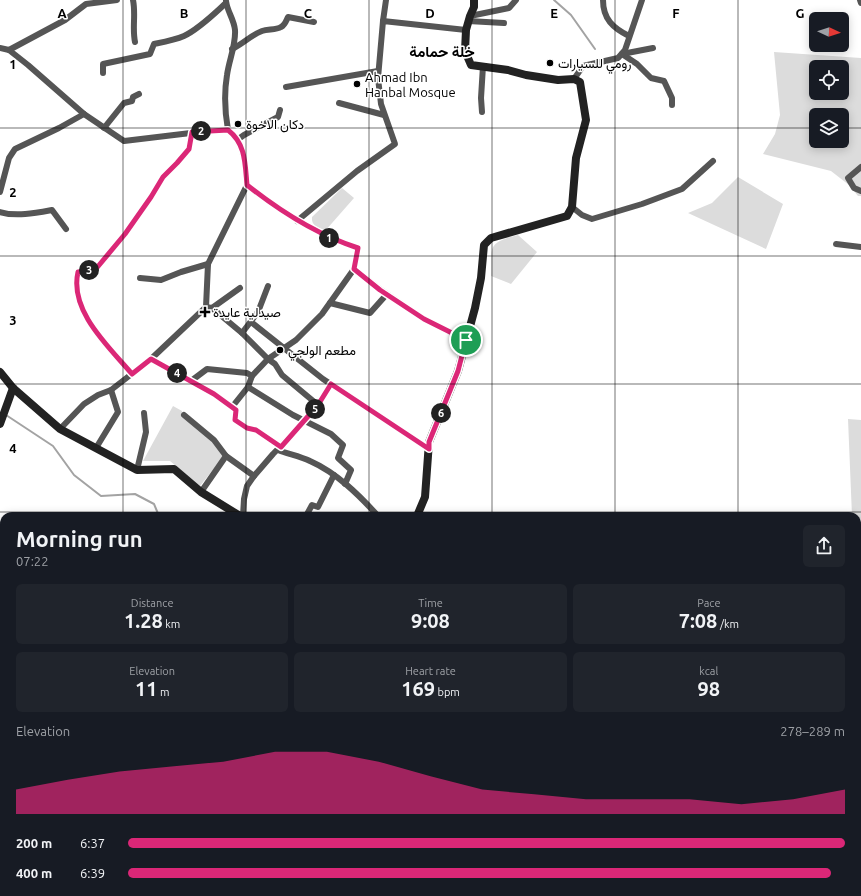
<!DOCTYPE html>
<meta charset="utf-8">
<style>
body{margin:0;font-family:Ubuntu,Vazirmatn,sans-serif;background:#20242c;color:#f1f3f6;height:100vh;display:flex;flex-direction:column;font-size:15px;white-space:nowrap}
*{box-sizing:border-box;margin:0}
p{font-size:13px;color:#9ea1a6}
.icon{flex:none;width:22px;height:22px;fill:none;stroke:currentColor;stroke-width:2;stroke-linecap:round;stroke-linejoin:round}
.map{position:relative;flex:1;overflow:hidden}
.details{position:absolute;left:0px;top:512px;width:861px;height:384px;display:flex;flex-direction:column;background:#171b24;border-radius:12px 12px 0 0;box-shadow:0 2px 10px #0003}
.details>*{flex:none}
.needle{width:26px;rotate:94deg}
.buttons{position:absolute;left:809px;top:12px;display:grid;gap:8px}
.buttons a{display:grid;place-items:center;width:40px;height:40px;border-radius:6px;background:#171b24;box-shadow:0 2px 10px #0003;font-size:20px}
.pin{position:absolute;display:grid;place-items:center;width:34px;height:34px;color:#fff;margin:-17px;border:2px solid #fff;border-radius:50%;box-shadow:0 1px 4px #0007}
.km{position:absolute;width:20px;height:20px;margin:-10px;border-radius:50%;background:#222;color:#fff;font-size:11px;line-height:20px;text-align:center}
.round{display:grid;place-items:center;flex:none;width:42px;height:42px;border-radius:6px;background:#20242c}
.overview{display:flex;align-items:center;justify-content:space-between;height:68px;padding:0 16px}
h1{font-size:22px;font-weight:700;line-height:30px}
.metrics{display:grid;grid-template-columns:repeat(3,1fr);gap:6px;height:68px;padding:4px 16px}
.metrics div{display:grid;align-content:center;border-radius:6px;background:#20242c;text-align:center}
.metrics b{font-size:20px;font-weight:700}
.metrics small{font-size:11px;font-weight:400}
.metrics p{font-size:11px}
.chart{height:112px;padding:8px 16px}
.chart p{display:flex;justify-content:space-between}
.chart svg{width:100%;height:72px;margin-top:4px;fill:#db2777;opacity:.7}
ul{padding:0 16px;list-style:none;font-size:13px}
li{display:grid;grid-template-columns:64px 48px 1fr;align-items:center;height:30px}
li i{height:10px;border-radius:5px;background:#db2777}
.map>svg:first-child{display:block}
.green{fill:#dcdcdc;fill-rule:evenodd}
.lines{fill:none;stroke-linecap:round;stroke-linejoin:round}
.stream{stroke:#a3a3a3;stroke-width:2}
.street{stroke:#555;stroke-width:6}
.secondary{stroke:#222;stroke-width:8}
.route-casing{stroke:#fff;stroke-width:8}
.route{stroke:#db2777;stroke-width:5}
.grid{fill:none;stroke:#000;stroke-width:1;stroke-opacity:0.55}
.poi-dot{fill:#000;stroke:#fff;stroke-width:1.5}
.labels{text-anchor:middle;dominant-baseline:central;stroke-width:3;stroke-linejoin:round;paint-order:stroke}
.poi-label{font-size:13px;fill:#000;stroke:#fff;text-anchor:start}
.quarter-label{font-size:15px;font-weight:bold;fill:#000;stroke:#fff}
.grid-label{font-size:13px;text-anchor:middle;font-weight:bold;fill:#000;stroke:#fff;stroke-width:3;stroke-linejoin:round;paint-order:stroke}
</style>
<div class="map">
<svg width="861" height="896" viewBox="0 0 861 896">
<rect width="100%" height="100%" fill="#fff"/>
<!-- green -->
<g class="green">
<path d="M774,52L861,58V196H858L849,185L831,171L763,154L775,134L780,115ZM816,67H842V93H816ZM816,115H842V141H816Z"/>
<polygon points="738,177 783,204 766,249 688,213 712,203"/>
<path d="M342,188L354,198L325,231C318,227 311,226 312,217Z"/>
<path d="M518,235L537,252L511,284L491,276C492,247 486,243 518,235Z"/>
<polygon points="173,406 182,411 182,416 214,442 223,457 200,486 170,461 143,461"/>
<polygon points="848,419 861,420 861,566 857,567 857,516 852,516"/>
<polygon points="861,815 861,881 857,879 857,817"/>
</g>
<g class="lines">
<!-- stream -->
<g class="stream">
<polyline points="554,0 571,15 595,49"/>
<polyline points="6,415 53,446 74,475 101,496 135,494 154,504 159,516"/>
<polyline points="857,636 861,636"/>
</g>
<!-- street -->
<g class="street">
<path d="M133,0C136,14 132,28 135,42"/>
<path d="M603,0C603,19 613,28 629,36"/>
<polyline points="860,0 861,3"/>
<path d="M226,1C227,11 234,19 235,30C236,45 229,60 227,75C224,93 225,113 228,130"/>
<polyline points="470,16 509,8 516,0"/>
<polyline points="383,21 386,0"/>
<polyline points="468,21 504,23"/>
<polyline points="0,48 9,50 65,20 86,4 117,0"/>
<path d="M232,49C243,44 251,35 262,31C268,29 276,30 281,27C285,25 286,21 288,17L314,22"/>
<path d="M9,50L28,65L84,114L124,141L199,132L228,130C245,144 245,164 247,185L208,264L206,307L151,359L111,390L98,395L84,404L60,429"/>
<polyline points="622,54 637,64 651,78 664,81 672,98 672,105"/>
<polyline points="622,54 653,48"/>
<path d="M103,73V64L150,54L154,44C164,42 175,40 184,36C199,29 214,14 226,3"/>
<polyline points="574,79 583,66 618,58 625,50 642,0"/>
<polyline points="286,87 378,71"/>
<polyline points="339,103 384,115"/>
<polyline points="482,112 481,98 483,66"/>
<polyline points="104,128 124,103 132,101 133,97 139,94"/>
<polyline points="237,140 244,135 278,117 280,110"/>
<polyline points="861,167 848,178 854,188 861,191"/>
<polyline points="0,192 9,158 15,149 59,128 84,114"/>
<polyline points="572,207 582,215 592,219 642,204 682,189 713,161"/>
<path d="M0,212C16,217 36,213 52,210L66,229"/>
<polyline points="297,221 357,171 395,144 381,104 378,78 383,21 466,30"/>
<polyline points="836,244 861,247"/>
<polyline points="354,269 381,290 424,319 466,340"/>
<polyline points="140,278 161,280 181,272 208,264"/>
<polyline points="268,286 258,312 242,333 268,359 275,364 282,375 318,405"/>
<polyline points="330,303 370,313 387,294"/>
<polyline points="206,307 212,308 242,333"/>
<polyline points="212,308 240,288"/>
<polyline points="251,322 323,379 429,449"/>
<polyline points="151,359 214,394 236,410 235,420 247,428 256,430 281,447"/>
<path d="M132,374C109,348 69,310 78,272L95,270L125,234L151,197L163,177L177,163L189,149L192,133"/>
<polyline points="191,381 207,369 247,373 252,376"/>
<polyline points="248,387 293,415 331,434 343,445 338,458 351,470 345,484"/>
<path d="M232,407L248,387L252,376L268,359L296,340L322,314L354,269L358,248C317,235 281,212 247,185"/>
<polyline points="184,415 214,440 226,456 254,476"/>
<polyline points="96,448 118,412 111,390"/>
<path d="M278,450C288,454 300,456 310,461C337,473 359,495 378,516"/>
<polyline points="137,470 146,432 144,413"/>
<polyline points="201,492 226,456"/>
<polyline points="243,516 244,499 247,486 254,476 273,454 305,421 318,405 331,384"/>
<polyline points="306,516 312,505 318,507 334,475"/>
<polyline points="0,837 4,838"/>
<polyline points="153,892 155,896"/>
<polyline points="238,892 238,896"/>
<polyline points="40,896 45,892"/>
<polyline points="596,896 597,892"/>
<polyline points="651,896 652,892"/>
</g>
<!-- secondary -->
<g class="secondary">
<polyline points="0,372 13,388 60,429 137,470 174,469 201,492 240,516"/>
<polyline points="0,424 13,388"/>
<polyline points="417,516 425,497 429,442 458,371 475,308 481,278 484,245 491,238 567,216 572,207 576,158 586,120 580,82 574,79 558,80 526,75 508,70 471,65 465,51 466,30 470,16 474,7 474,0"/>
<polyline points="0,588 4,590"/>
<polyline points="0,697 4,697"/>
<polyline points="857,891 861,893"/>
<polyline points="444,892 457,896"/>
<polyline points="832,892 842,896"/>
</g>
</g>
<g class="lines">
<!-- route casing -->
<g class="route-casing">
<path id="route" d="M228,130C246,144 245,164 247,185C281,212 317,235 358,248L354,269L380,290L424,319L466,340L458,371L429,442V449L331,384L318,405L281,447L256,430L247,428L235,420L236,410L214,394L151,359L132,374C109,347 69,311 78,272L95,270L125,234L151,197L163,177L177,163L189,149L192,132Z"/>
</g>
<!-- route -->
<use href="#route" class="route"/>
</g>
<!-- grid -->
<path class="grid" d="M123,0V516M246,0V516M369,0V516M492,0V516M615,0V516M738,0V516M0,128H816M842,128H861M0,256H861M0,384H861M0,512H861M0,640H4M857,640H861M0,768H4M857,768H861M123,892V896M246,892V896M369,892V896M492,892V896M615,892V896M738,892V896"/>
<!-- markers -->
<g class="poi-dot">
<circle cx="550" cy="63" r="4"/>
<circle cx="357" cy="84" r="4"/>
<circle cx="238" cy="124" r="4"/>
<path d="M203 306h4v4h4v4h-4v4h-4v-4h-4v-4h4z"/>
<circle cx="280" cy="350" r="4"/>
</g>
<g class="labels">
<!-- poi labels -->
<g class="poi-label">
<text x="558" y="63">رومي للسيارات</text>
<text x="365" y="77">Ahmad Ibn<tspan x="365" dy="15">Hanbal Mosque</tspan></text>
<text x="246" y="124">دكان الاخوة</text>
<text x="213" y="312">صيدلية عايدة</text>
<text x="288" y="350">مطعم الولجي</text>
</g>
<!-- quarter labels -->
<g class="quarter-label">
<text x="442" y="51">خلة حمامة</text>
</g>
</g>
<g class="grid-label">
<text x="62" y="18">A</text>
<text x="184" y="18">B</text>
<text x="308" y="18">C</text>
<text x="430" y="18">D</text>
<text x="554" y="18">E</text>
<text x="676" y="18">F</text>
<text x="800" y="18">G</text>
<text x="13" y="69">1</text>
<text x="13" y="197">2</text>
<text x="13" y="325">3</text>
<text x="13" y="453">4</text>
</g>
</svg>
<div class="buttons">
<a><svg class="needle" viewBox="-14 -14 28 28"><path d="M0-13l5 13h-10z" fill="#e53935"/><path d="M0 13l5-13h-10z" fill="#9ea1a6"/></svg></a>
<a><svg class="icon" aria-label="locate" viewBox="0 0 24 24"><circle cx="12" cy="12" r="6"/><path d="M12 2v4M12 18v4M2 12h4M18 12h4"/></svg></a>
<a><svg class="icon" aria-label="layers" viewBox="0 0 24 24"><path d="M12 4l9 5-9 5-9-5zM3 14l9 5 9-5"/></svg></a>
</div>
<div class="pin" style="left:466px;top:340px;background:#1e9e55"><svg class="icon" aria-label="arrive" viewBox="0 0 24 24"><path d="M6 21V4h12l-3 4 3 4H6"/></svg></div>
<b class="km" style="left:329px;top:238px">1</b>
<b class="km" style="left:201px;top:131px">2</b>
<b class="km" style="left:89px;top:270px">3</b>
<b class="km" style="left:177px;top:373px">4</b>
<b class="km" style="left:315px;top:409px">5</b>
<b class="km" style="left:441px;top:413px">6</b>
<section class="details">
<div class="overview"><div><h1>Morning run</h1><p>07:22</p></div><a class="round"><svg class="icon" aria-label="share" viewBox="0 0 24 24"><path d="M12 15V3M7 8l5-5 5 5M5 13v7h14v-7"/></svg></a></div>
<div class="metrics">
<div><p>Distance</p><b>1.28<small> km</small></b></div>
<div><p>Time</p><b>9:08</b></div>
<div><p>Pace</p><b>7:08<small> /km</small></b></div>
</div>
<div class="metrics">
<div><p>Elevation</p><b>11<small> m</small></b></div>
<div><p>Heart rate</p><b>169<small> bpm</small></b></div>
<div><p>kcal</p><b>98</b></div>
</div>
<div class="chart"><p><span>Elevation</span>278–289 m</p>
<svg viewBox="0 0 160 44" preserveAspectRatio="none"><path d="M0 44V29L10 23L20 18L30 15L40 12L50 6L60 6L70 12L80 21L90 29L100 32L110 35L120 35L130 35L140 38L150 35L160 29V44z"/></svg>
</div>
<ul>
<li><b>200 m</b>6:37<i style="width:100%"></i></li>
<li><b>400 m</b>6:39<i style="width:98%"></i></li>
</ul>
</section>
</div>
